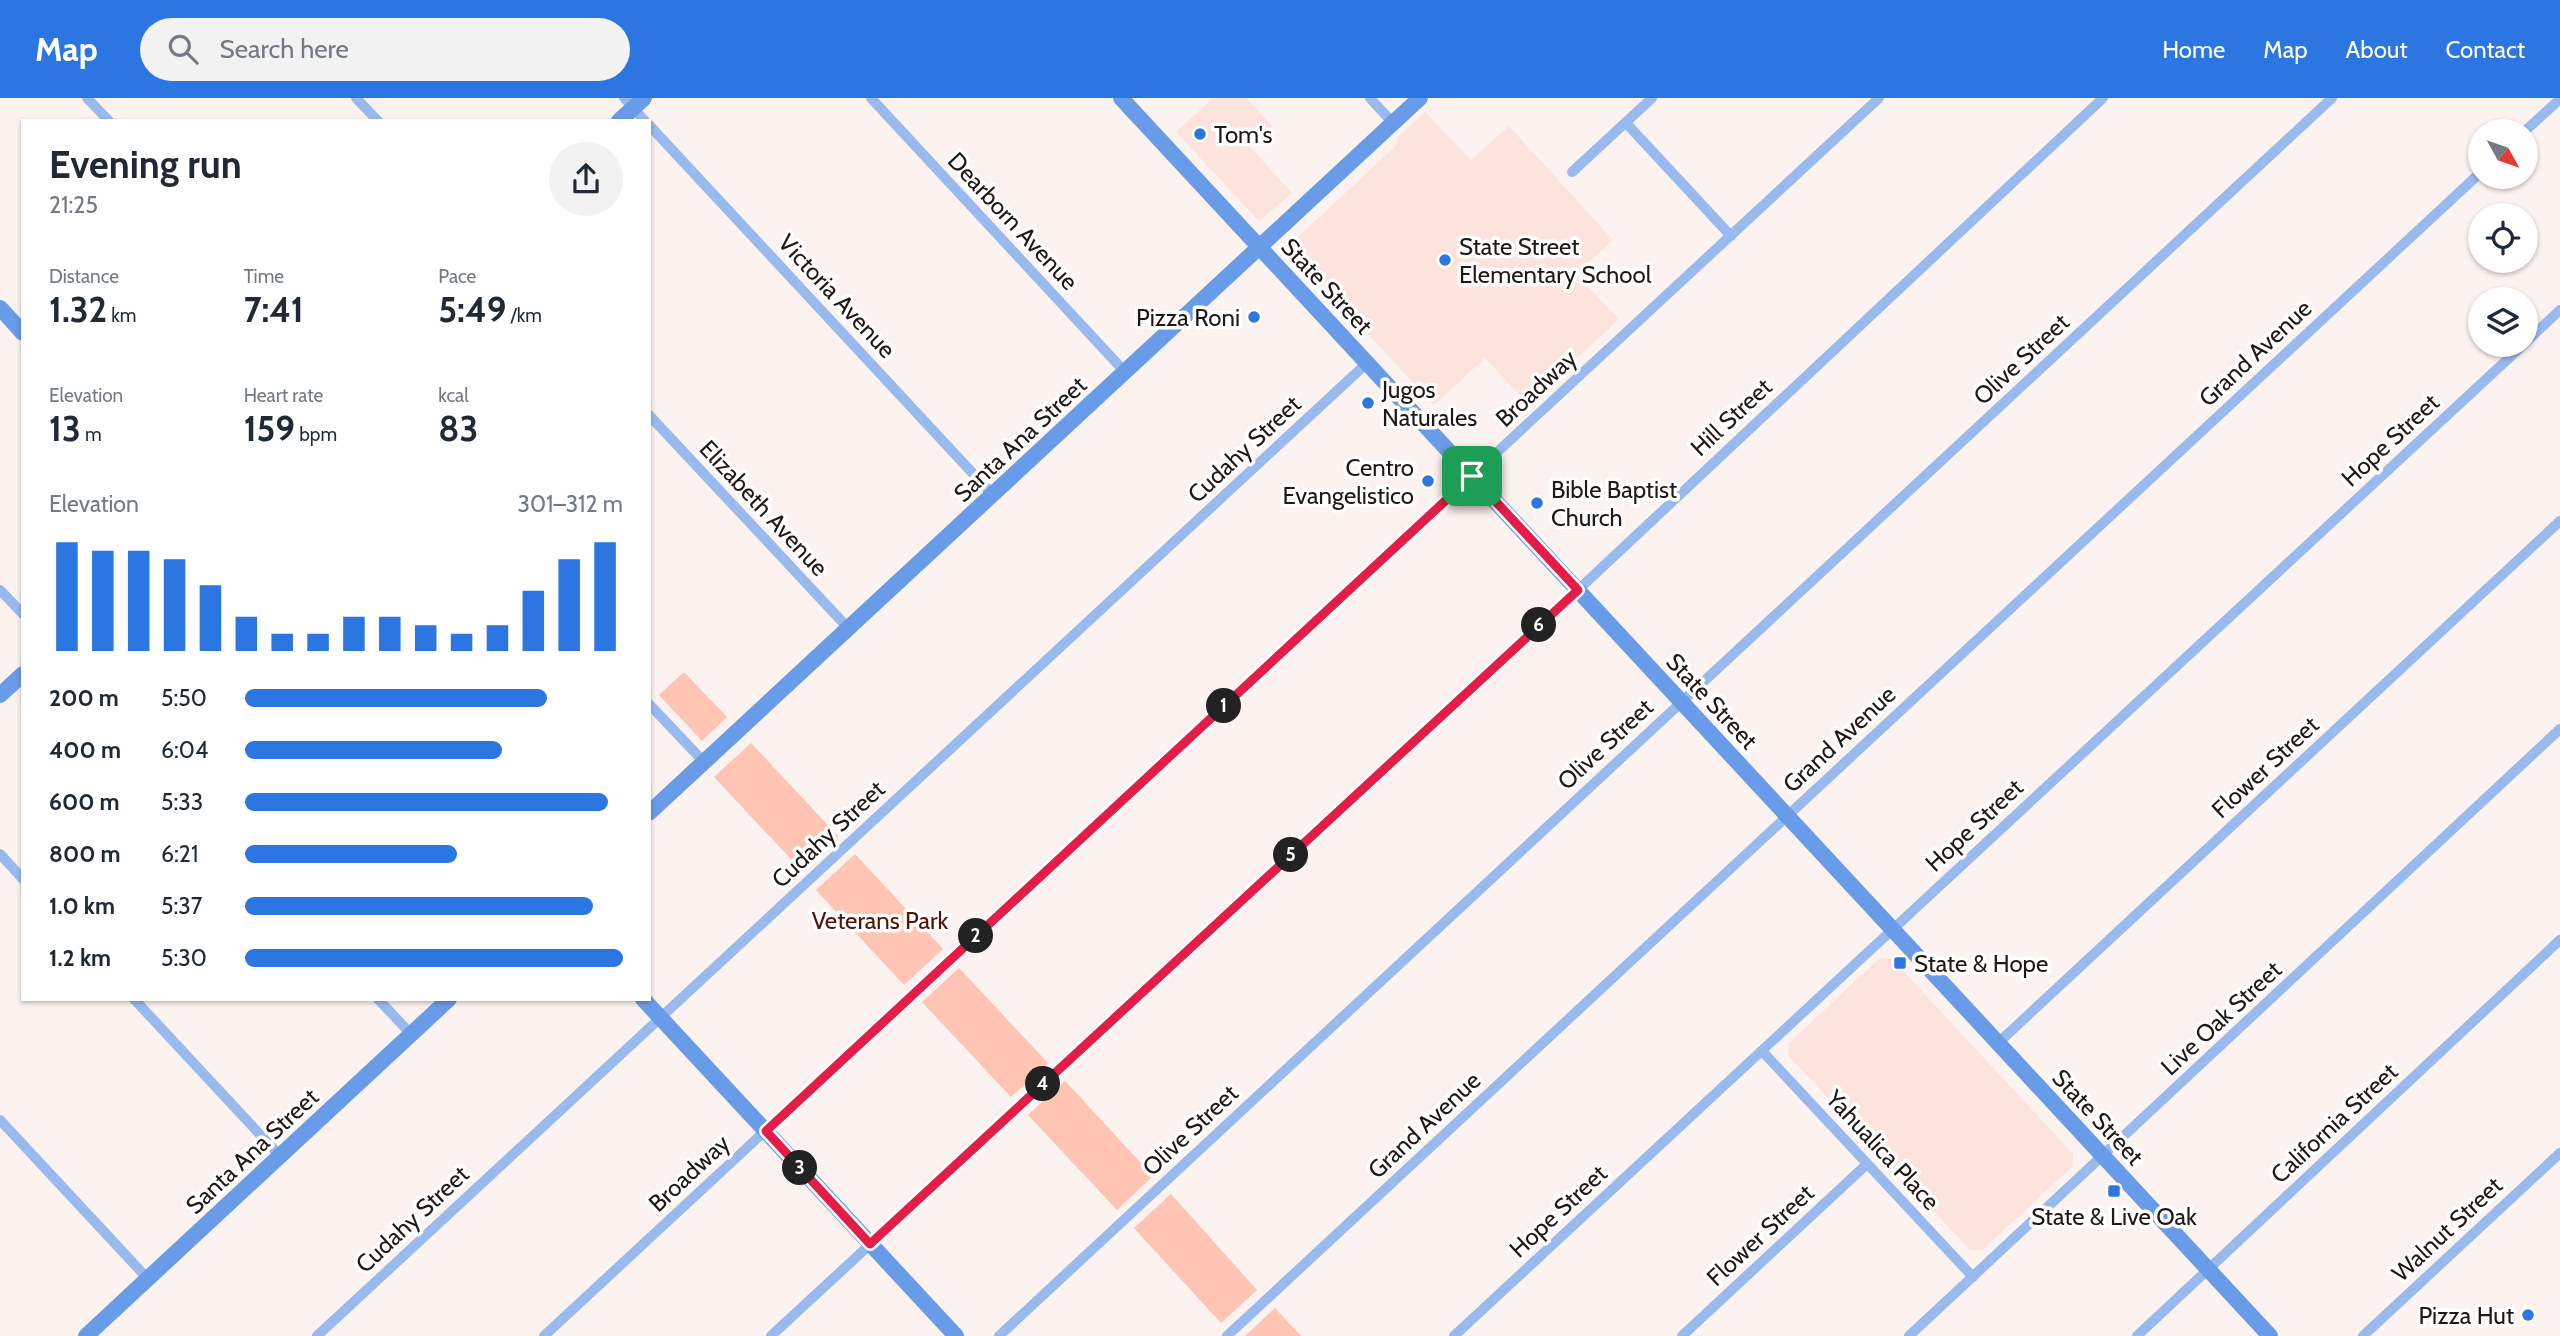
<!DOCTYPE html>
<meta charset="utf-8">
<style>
body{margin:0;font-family:Cabin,sans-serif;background:#f2f2f3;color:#1f2937;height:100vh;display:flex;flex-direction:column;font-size:26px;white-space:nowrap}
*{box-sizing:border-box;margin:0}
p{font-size:23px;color:#747a83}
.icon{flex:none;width:38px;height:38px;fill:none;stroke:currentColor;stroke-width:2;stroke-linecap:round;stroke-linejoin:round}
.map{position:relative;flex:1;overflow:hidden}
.sheet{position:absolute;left:21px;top:21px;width:630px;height:882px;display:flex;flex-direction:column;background:#fff;border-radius:0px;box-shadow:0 2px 5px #0004}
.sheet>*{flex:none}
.needle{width:46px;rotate:130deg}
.buttons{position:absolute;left:2468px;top:21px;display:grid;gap:14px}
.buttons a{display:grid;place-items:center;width:70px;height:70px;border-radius:50%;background:#fff;box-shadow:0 2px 5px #0004;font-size:35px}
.pin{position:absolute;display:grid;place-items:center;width:60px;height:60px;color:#fff;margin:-30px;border-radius:14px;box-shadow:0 4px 10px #0006}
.km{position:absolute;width:35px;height:35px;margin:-18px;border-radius:50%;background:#222;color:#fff;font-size:19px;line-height:35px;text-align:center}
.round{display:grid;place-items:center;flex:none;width:74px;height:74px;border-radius:37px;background:#f2f2f3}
.overview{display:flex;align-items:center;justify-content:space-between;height:119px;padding:0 28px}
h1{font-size:38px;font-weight:800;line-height:52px}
.figures{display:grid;grid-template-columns:repeat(3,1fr);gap:10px;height:119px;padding:7px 28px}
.figures div{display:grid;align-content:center}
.figures b{font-size:35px;font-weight:800}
.figures small{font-size:19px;font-weight:400}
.figures p{font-size:19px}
.chart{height:196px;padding:14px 28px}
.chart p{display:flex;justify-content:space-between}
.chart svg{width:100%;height:126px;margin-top:7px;stroke:#2c76e2;stroke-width:6}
ul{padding:0 28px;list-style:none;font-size:23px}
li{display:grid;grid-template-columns:112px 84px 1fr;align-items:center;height:52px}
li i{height:18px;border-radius:9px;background:#2c76e2}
header{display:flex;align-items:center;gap:42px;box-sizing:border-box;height:98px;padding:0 35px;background:#2c76e2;color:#fff}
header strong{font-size:33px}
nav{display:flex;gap:38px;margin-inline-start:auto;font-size:24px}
.search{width:490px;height:63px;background:#f2f2f3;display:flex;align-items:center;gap:18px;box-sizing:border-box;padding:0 24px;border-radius:38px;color:#747a83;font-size:26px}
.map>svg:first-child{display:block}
.built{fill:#fce3db}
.green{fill:#ffc4b4}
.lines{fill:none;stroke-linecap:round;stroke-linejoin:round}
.street{stroke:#98baee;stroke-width:10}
.secondary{stroke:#699ce8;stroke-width:16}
.route-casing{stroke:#fff;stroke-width:14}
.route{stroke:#e11d48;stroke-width:9}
.poi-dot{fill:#2c76e2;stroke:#fff;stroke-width:2.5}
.labels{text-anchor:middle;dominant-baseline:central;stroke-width:7;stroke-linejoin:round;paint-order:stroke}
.poi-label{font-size:24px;fill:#211816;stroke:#fff;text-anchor:start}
.street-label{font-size:24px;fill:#211816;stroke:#fff}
.park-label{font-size:24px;fill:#501404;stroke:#fff}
</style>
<header>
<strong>Map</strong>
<div class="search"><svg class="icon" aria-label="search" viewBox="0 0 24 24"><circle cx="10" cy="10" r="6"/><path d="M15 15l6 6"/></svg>Search here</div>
<nav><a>Home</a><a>Map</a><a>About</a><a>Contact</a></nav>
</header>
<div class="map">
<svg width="2560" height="1238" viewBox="0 0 2560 1238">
<rect width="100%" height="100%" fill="#fcf2ef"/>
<!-- built -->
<g class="built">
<polygon points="1213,0 1246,0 1272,28 1250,49 1292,95 1259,123 1176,34"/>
<polygon points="1425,14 1471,62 1509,28 1613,142 1576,176 1619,221 1528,306 1485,260 1434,307 1287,149 1396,48 1397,40"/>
<polygon points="1880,860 1892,861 2073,1056 2073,1068 1982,1152 1970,1152 1788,957 1789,945"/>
</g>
<!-- green -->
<g class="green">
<polygon points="684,574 727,619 702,643 659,597"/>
<polygon points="751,645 838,738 801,772 714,679"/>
<polygon points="855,756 943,851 904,887 816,792"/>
<polygon points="959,870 1048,965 1011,999 922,904"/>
<polygon points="1065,983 1153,1078 1117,1112 1028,1017"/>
<polygon points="1171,1096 1257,1192 1221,1225 1134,1130"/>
<polygon points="1275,1210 1301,1238 1245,1238"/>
</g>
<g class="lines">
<!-- street -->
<g class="street">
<polyline points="87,0 109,23"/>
<polyline points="356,0 378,23"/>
<polyline points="624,0 645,23"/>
<polyline points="871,0 1125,274"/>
<polyline points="1370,0 1393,25"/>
<polyline points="1626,25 1731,138"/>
<polyline points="649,27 993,397"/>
<polyline points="2525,33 2560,1"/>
<polyline points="1572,74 1652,0"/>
<polyline points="2525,245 2560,212"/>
<polyline points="649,317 849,531"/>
<polyline points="0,492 23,516"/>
<polyline points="649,606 704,664"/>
<polyline points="0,756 23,781"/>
<polyline points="134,901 280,1058"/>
<polyline points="378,901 411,936"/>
<polyline points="1998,945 2560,423"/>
<polyline points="1762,953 1973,1179"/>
<polyline points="0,1022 148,1181"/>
<polyline points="317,1238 1367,265"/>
<polyline points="544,1238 1879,0"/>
<polyline points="771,1238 1578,492 2103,0"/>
<polyline points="999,1238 2332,0"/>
<polyline points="1227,1238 2480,75"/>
<polyline points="1454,1238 2523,247"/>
<polyline points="1682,1238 1867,1066"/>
<polyline points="1909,1238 2560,631"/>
<polyline points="2137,1238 2560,842"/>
<polyline points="2363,1238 2560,1055"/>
</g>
<!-- secondary -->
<g class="secondary">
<polyline points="1121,0 2270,1238"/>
<polyline points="619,23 644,0"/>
<polyline points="0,210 23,235"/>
<polyline points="0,597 23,576"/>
<polyline points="649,715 1420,0"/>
<polyline points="643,901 956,1238"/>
<polyline points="86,1238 449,901"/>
</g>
</g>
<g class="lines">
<!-- route casing -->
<g class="route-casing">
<polygon id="route" points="1472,378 1578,492 870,1146 766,1033"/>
</g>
<!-- route -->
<use href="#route" class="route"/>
</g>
<!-- markers -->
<g class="poi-dot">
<circle cx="1200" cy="36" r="7"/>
<circle cx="1445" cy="162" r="7"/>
<circle cx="1254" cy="219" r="7"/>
<circle cx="1368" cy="305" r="7"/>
<circle cx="1428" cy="383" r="7"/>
<circle cx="1537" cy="405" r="7"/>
<rect x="1893" y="858" width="14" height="14" rx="3.5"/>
<rect x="2107" y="1086" width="14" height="14" rx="3.5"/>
<circle cx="2528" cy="1217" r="7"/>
</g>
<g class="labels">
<!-- poi labels -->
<g class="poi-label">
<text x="1214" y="36">Tom's</text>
<text x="1459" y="148">State Street<tspan x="1459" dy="28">Elementary School</tspan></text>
<text x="1240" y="219" text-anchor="end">Pizza Roni</text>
<text x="1382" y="291">Jugos<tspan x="1382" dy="28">Naturales</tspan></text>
<text x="1414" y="369" text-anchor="end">Centro<tspan x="1414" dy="28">Evangelistico</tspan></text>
<text x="1551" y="391">Bible Baptist<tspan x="1551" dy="28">Church</tspan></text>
<text x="1914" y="865">State &amp; Hope</text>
<text x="2114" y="1118" text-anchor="middle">State &amp; Live Oak</text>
<text x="2514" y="1217" text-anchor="end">Pizza Hut</text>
</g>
<!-- street labels -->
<g class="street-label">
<text transform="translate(1013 123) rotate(47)">Dearborn Avenue</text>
<text transform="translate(1327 188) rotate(47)">State Street</text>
<text transform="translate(837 198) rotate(47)">Victoria Avenue</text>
<text transform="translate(2255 255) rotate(-43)">Grand Avenue</text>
<text transform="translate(2021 261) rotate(-43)">Olive Street</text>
<text transform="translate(1536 290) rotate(-43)">Broadway</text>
<text transform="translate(1731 319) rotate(-43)">Hill Street</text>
<text transform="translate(1020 341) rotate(-43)">Santa Ana Street</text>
<text transform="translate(2390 342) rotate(-43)">Hope Street</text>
<text transform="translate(1244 351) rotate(-43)">Cudahy Street</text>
<text transform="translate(764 410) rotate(47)">Elizabeth Avenue</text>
<text transform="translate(1712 603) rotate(47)">State Street</text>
<text transform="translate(1839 641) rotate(-43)">Grand Avenue</text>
<text transform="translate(1605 646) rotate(-43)">Olive Street</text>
<text transform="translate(2265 669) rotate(-43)">Flower Street</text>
<text transform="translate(1974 727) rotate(-43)">Hope Street</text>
<text transform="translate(828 736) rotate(-43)">Cudahy Street</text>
<text transform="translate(2221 920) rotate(-43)">Live Oak Street</text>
<text transform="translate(2098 1019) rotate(47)">State Street</text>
<text transform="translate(2334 1025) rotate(-43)">California Street</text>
<text transform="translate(1424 1027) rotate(-43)">Grand Avenue</text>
<text transform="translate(1190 1032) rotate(-43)">Olive Street</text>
<text transform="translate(1883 1052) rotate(47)">Yahualica Place</text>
<text transform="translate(252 1053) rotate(-43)">Santa Ana Street</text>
<text transform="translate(689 1075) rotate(-43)">Broadway</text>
<text transform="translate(1558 1113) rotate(-43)">Hope Street</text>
<text transform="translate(412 1121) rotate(-43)">Cudahy Street</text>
<text transform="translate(2447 1131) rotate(-43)">Walnut Street</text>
<text transform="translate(1760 1137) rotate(-43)">Flower Street</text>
</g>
<!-- park labels -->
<g class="park-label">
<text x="880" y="822">Veterans Park</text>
</g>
</g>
</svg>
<div class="buttons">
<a><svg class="needle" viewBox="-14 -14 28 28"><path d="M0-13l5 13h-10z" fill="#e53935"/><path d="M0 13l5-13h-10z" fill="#747a83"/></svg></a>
<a><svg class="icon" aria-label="locate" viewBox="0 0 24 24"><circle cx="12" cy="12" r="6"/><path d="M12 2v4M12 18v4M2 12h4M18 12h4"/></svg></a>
<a><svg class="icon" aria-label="layers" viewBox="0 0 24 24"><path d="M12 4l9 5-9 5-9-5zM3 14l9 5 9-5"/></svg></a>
</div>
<div class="pin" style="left:1472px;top:378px;background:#1e9e55"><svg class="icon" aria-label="arrive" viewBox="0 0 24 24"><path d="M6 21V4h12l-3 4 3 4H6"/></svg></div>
<b class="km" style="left:1224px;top:608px">1</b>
<b class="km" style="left:976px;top:838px">2</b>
<b class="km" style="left:800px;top:1070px">3</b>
<b class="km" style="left:1043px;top:986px">4</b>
<b class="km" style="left:1291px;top:757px">5</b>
<b class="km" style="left:1539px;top:527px">6</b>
<section class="sheet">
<div class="overview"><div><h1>Evening run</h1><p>21:25</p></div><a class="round"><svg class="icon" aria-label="share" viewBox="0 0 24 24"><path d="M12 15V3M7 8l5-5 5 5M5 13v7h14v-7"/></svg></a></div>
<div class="figures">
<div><p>Distance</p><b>1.32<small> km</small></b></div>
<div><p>Time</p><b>7:41</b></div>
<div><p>Pace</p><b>5:49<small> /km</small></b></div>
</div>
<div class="figures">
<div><p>Elevation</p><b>13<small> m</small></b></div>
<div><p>Heart rate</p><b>159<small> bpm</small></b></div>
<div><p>kcal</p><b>83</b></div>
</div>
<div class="chart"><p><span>Elevation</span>301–312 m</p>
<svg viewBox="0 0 160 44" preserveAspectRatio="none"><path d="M5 44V6M15 44V9M25 44V9M35 44V12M45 44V21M55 44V32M65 44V38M75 44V38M85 44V32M95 44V32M105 44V35M115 44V38M125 44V35M135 44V23M145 44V12M155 44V6"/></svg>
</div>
<ul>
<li><b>200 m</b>5:50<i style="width:80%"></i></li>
<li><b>400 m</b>6:04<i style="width:68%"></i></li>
<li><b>600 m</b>5:33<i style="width:96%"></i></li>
<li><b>800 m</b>6:21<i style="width:56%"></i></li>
<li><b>1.0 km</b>5:37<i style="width:92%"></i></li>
<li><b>1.2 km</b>5:30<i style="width:100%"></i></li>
</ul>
</section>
</div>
